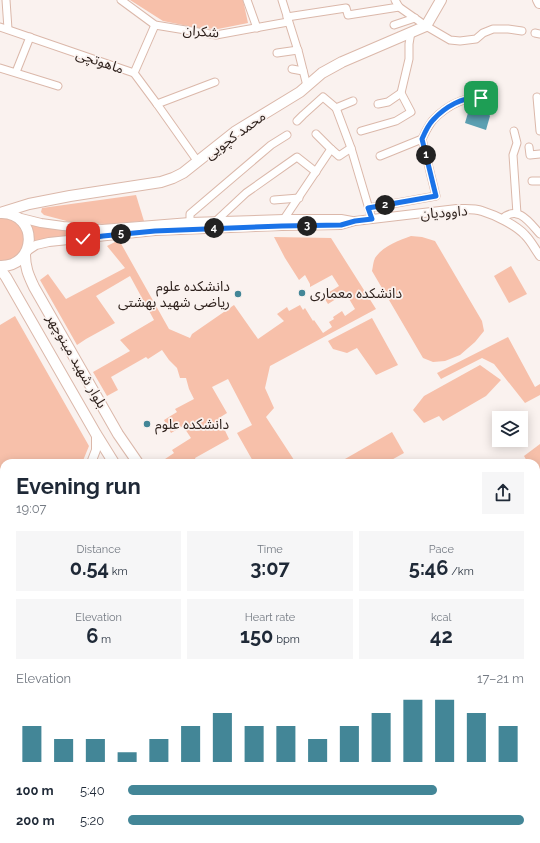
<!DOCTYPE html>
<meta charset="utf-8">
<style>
body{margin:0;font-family:Raleway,"Noto Sans Arabic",sans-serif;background:#f6f6f7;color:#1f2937;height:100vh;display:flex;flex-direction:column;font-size:15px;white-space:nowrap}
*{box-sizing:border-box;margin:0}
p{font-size:13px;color:#747a83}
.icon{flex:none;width:22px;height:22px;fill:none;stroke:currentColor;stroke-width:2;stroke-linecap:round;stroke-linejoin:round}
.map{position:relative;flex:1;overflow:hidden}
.side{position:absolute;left:0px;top:459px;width:540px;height:384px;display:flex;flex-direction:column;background:#fff;border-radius:12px 12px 0 0;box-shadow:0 2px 10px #0003}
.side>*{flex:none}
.fabs{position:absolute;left:492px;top:411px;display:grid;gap:8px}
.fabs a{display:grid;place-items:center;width:36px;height:36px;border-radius:0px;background:#fff;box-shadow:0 2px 10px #0003;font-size:20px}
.pin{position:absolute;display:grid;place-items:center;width:34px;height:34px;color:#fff;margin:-17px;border-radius:8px;box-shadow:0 2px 6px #0006}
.km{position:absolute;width:20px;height:20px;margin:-10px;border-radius:50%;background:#222;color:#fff;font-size:11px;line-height:20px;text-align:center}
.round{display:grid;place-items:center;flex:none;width:42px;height:42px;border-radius:0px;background:#f6f6f7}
.headline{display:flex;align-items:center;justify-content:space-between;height:68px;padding:0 16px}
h1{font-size:22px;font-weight:700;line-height:30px}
.figures{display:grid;grid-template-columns:repeat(3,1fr);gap:6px;height:68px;padding:4px 16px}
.figures div{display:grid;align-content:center;border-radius:0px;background:#f6f6f7;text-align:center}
.figures b{font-size:20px;font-weight:700}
.figures small{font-size:11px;font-weight:400}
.figures p{font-size:11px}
.chart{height:112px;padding:8px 16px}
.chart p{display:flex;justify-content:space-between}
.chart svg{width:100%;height:72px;margin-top:4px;stroke:#438697;stroke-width:6}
ul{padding:0 16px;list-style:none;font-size:13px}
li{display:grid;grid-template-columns:64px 48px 1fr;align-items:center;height:30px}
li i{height:10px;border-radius:5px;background:#438697}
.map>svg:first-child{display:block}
.green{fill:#f7c0aa}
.water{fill:#5ca0b2}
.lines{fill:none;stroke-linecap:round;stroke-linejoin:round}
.minor-casing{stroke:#dbb8aa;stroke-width:9}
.tertiary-casing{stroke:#dbb8aa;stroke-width:10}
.secondary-casing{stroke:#dbb8aa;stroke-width:12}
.minor{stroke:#fff;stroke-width:7}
.tertiary{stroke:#fff;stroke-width:8}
.secondary{stroke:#fff;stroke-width:10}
.route-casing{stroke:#fff;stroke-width:8}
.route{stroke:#1a73e8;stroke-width:5}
.poi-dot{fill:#438697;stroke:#faf2ef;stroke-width:1.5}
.labels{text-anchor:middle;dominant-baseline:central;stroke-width:3.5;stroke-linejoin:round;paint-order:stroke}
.street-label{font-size:14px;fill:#2c1f1a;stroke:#faf2ef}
.poi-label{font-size:14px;fill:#2c1f1a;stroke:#faf2ef;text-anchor:start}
</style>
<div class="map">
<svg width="540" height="843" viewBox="0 0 540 843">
<rect width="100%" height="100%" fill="#faf2ef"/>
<!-- green -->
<g class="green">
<polygon points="130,0 243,0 248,23 218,29 198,28 163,21"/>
<polygon points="136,195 144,221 107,224 74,223 44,215 41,212 42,208"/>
<path d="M0,218C4,218 9,218 13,220C21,224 26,235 24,244C23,249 19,254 16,258L0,262Z"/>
<path d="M26,222L85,230L94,233L82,236L32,243C34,232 33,230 26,222Z"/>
<path d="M411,236L422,237L435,241L482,321L484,331L475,342L460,355L445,361L433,362L423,358L372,271C373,267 373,262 375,258C383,246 398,241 411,236Z"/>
<polygon points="274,237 331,238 376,309 270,366 265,388 274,408 266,417 296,463 254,463 237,433 252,425 228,379 212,387 227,413 219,418 229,439 195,458 197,463 159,463 174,453 172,450 191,438 183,426 171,433 164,420 177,412 175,409 194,399 189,389 186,378 180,378 177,368 169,360 162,350 148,359 146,357 111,377 118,390 107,396 93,372 130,351 120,340 154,320 130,276 96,296 115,323 86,339 77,345 40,280 48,274 66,299 125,268 107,246 119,240 169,329 190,338 192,334 234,305 258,339 284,321 277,314 287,307 289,311 300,305 303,310 305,308 313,321 314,320 323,333 332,327 329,322 334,319 333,317 342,311 345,316 355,309 348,297 347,292 328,304 323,296 339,286 332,275 310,287 310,284 305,275 299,280 285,258"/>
<polygon points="511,266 527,294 509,303 494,276"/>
<polygon points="15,316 89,446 82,463 4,463 4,518 0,520 0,325"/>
<polygon points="372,318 398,365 376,375 357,348 347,353 333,349 328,341"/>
<polygon points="508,337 535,387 540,384 540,395 525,403 494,364 482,358 441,379 437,373"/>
<polygon points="480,365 501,380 486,396 443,421 439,416 424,423 413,410 424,396"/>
<polygon points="392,432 404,453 386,463 338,463"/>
<polygon points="540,444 540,521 536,523 536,463 528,463 524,456"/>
<polygon points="540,610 540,671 536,660 536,612"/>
<polygon points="536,677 540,689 540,728 536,723"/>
<polygon points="536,746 540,751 540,794 536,797"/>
<polygon points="166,839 228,839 228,841 224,843 163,843 162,841"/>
<polygon points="306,839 323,839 326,843 308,843"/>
</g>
<!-- water -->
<path class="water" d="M472,105C482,105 486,108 490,116L486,130L465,123L470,106Z"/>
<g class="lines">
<!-- minor casing -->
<g class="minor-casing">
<g id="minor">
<polyline points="6,0 8,29"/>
<polyline points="121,0 155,25 216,35 288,22"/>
<polyline points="247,0 257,28"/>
<polyline points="282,0 299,54 307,86"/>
<polyline points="395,0 399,7 426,26 450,40 460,41 476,39 483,33 493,29 508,29 522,31"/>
<polyline points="287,17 346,8 348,15 399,7"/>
<polyline points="394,25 415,18"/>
<polyline points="0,27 134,73 157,104 198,162"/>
<polyline points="535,33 540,34"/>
<polyline points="277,53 298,50"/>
<polyline points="0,68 58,86"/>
<polyline points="292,69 303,71"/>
<polyline points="16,72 30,37"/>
<polyline points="134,73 155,25"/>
<polyline points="537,97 540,131"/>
<polyline points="157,104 215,82"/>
<polyline points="378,104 388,102 401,93"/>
<polyline points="336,108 353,101"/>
<polyline points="297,121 303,115 323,97 336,108 351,148 372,219"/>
<polyline points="361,131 396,121 411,112 401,93 409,59 409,44 411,32"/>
<polyline points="514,131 517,143 513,155 517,214"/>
<polyline points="316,134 331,149 339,156 351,148"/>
<path d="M422,139C425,133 428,126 433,120C446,106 473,90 491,102"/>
<polyline points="529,147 530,155 540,154"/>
<polyline points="380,156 422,139"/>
<polyline points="532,181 540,181"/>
<polyline points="274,200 299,198"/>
<polyline points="369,208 436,196 422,139"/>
<polyline points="284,219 331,149"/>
<path d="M502,219C518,204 530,223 540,234"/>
<polyline points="216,221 246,193 297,157 316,172"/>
<polyline points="190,222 190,214 271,145 287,135"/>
<polyline points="0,605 4,612"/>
<polyline points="133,843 139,839"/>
</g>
</g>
<!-- tertiary casing -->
<g class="tertiary-casing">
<g id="tertiary">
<polyline points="537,0 539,4 540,4"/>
<polyline points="17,217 41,223 63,226 102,229 190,222 284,219 341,219 352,221"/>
<path d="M27,251L36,245L49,242L155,231L282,226L341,225L355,221L457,209C465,209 474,208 482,211C495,215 516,225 525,235C531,241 535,249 540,256"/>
<polyline points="91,463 96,450 96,434"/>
<polyline points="0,530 4,527"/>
</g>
</g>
<!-- secondary casing -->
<g class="secondary-casing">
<g id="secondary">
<polyline points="0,213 29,204 70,196 161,182 173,178 183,173 236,131 300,92 322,73 342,62 426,26 441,0"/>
<path d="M25,255C25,268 29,276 34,287L118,434L138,463"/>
<path d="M0,266C37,267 39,214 2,213"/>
<polyline points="0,269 6,277 96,434 114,463"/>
<polyline points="382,839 383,843"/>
<polyline points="402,839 402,843"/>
</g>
</g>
<!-- minor -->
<use href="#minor" class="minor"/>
<!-- tertiary -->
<use href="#tertiary" class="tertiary"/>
<!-- secondary -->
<use href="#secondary" class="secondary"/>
</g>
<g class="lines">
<!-- route casing -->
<g class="route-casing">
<path id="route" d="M83,239L103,236L155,231L282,226L341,225L355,221L372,219L368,208L436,196L422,139C425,132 428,125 433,120C445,107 463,96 481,98"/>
</g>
<!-- route -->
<use href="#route" class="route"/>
</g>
<!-- markers -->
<g class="poi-dot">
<circle cx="302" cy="293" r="4"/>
<circle cx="238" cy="294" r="4"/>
<circle cx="147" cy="424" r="4"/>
</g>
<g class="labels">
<!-- street labels -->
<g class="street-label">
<text transform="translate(201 31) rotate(5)">شکران</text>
<text transform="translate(100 61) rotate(19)">ماهوتچی</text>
<text transform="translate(235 135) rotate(-36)">محمد کچویی</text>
<text transform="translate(444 212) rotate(-4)">داوودیان</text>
<text transform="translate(77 361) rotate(60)">بلوار شهید مینوچهر</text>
</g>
<!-- poi labels -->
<g class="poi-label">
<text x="230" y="286" text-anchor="end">دانشکده علوم<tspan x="230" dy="16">ریاضی شهید بهشتی</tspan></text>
<text x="310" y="293">دانشکده معماری</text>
<text x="155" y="424">دانشکده علوم</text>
</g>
</g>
</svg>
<div class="fabs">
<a><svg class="icon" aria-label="layers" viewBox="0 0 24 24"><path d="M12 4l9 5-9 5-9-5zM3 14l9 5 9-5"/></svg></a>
</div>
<div class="pin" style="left:481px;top:98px;background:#1e9e55"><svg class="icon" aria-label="arrive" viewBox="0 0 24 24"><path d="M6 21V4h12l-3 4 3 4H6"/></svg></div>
<div class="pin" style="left:83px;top:239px;background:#d93025"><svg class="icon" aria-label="check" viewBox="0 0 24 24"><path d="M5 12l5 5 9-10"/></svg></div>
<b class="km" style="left:426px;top:155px">1</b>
<b class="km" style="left:385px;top:205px">2</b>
<b class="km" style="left:307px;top:226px">3</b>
<b class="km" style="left:214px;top:228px">4</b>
<b class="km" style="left:121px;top:234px">5</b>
<section class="side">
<div class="headline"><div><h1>Evening run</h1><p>19:07</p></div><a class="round"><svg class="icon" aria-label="share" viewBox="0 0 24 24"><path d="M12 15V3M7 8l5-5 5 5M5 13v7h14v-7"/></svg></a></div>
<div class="figures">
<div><p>Distance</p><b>0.54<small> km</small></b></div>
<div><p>Time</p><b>3:07</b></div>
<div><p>Pace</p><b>5:46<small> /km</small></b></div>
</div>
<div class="figures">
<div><p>Elevation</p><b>6<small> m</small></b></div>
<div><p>Heart rate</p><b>150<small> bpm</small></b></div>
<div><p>kcal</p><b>42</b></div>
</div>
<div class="chart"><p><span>Elevation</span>17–21 m</p>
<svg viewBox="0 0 160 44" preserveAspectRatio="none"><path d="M5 44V22M15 44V30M25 44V30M35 44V38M45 44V30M55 44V22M65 44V14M75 44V22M85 44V22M95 44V30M105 44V22M115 44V14M125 44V6M135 44V6M145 44V14M155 44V22"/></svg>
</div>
<ul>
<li><b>100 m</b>5:40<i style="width:78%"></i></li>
<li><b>200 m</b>5:20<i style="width:100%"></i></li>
</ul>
</section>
</div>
